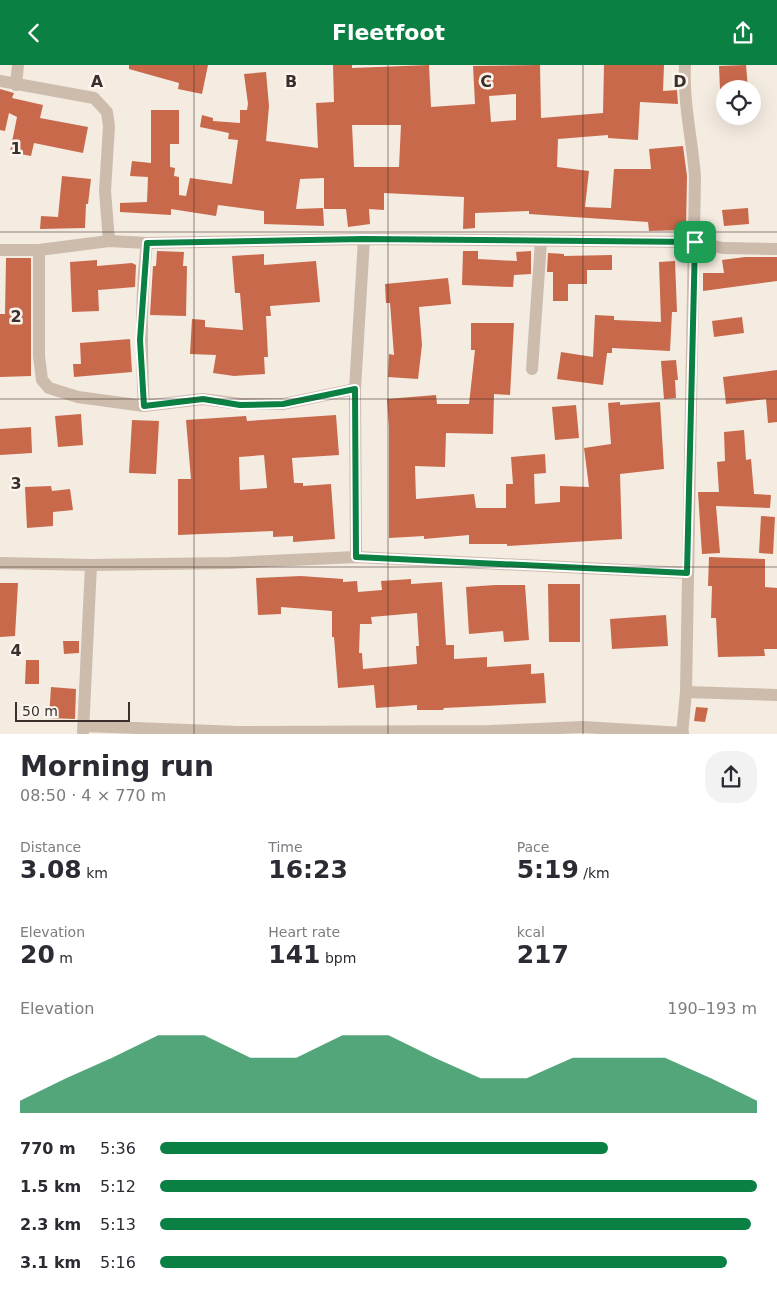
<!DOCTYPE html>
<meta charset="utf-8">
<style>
body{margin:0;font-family:"DejaVu Sans",sans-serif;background:#f2f2f3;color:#2b2b33;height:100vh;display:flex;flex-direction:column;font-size:19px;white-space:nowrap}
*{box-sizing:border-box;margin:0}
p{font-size:16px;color:#7c7c81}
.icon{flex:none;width:28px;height:28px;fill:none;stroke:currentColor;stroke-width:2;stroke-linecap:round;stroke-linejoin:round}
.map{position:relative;height:669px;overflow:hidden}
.drawer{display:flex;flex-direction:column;background:#fff;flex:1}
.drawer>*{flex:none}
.fabs{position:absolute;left:716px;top:15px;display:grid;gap:10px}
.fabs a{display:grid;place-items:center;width:45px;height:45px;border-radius:50%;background:#fff;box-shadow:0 5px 20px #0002;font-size:25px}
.scale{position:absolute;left:15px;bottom:12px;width:115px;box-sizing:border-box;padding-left:5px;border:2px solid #3b302b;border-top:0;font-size:14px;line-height:18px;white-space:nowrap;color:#3b302b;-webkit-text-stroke:4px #fbf5ee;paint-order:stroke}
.pin{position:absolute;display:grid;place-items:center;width:42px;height:42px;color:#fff;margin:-21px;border-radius:10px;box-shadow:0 2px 8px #0006}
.round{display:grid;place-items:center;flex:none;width:52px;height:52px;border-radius:20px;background:#f2f2f3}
.overview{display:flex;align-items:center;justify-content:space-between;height:85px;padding:0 20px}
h1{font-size:28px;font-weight:700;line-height:38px}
.figures{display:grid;grid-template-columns:repeat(3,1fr);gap:8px;height:85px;padding:5px 20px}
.figures div{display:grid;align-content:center}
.figures b{font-size:25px;font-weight:700}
.figures small{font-size:14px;font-weight:400}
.figures p{font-size:14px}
.chart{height:140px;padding:10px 20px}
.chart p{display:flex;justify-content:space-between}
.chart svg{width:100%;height:90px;margin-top:5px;fill:#0b8043;opacity:.7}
ul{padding:0 20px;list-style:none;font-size:16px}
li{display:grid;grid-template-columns:80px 60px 1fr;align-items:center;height:38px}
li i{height:12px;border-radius:6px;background:#0b8043}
header{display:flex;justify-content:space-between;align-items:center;height:65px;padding:0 20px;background:#0b8043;color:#fff;font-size:22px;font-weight:700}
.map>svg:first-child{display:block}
.building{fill:#c8694b;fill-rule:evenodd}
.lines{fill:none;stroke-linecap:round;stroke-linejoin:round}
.street{stroke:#cdbbac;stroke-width:12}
.route-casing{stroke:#fff;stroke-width:10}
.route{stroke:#0b8043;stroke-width:6}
.grid{fill:none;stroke:#3b302b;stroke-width:1;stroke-opacity:0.55}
.grid-label{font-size:16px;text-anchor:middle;font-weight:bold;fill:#3b302b;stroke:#fbf5ee;stroke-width:5;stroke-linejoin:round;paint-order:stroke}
</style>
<header><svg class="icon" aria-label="back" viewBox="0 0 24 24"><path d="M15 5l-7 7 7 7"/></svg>Fleetfoot<svg class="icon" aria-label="share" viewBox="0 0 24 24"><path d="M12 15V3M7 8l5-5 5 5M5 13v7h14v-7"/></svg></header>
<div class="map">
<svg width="777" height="669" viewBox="0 0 777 669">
<rect width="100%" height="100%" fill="#f4ebe1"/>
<!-- building -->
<g class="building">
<polygon points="129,0 208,0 202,29 178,24 179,18 129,4"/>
<path d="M333,0H352V3L429,0L431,42L475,39L473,1L540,0L541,53L603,48L604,0H664L663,26L677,25L678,39L640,37L638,75L608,73V70L558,74L557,102L589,106L585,142L611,143L614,104H651L649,84L683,81L687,111L686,165L649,166L648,157L529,149V146L475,148V163L463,164L464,132L384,128V145L369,144L370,159L348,162L346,144H324V113L300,114L296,144L323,143L324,161L264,159V146L218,140L216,151L171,144V150L120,147V138L147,137L148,112L130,111L132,96L151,98V45H179V79H170V102L175,103L174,111L179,112V130L186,131L190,113L232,119L238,75L228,74L229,68L200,62L202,50L213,53V56L240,58V45H247L248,39L244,9L266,7L269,41L266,76L318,83L316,38L334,37ZM516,29V55L491,57L489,31ZM352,60H401L399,102H354Z"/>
<polygon points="746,0 748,24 720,24 719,1"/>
<polygon points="0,24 14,28 12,33 43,40 40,53 88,62 83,88 34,78 31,91 10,87 17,52 9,48 5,66 0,65"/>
<polygon points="62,111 91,114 88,139 86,139 85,163 40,164 41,151 58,152"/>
<polygon points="748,143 749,159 724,161 722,145"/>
<polygon points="157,186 184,187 183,201 187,201 186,251 150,250 153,201 156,201"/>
<polygon points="463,186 478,186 478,194 517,196 516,187 531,186 531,209 514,210 513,222 462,220"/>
<polygon points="548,188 564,189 564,191 612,190 612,205 587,205 587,219 568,219 568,236 553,236 553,207 547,207"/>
<polygon points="264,189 264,200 316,196 320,237 270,241 271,251 266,251 268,292 264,292 265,309 234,311 213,308 216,290 190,289 192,254 205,255 205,262 243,265 240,228 235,228 232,191"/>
<polygon points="745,192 777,192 777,216 703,226 703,208 724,208 722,195"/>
<polygon points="6,193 31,193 31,311 0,312 0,249 5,249"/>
<polygon points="97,195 97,201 132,198 136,200 135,222 98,225 99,246 72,247 70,197"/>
<polygon points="675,196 677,247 672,247 670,286 612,283 612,288 607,288 603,320 557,314 561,287 593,292 595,250 614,251 614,255 661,257 659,197"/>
<polygon points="448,213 451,239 419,242 422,280 418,314 388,312 389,289 394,290 390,238 386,238 385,219"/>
<polygon points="742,252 744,268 714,272 712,256"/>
<polygon points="471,258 514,258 510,330 494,329 493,369 446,368 445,402 415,401 416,434 474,429 476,443 506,443 506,419 513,419 511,392 545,389 546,408 534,409 535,439 560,437 560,421 589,422 584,383 611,379 608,338 620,337 620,340 660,337 664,404 620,409 622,474 507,481 507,479 469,479 469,470 424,474 424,471 389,473 389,362 387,334 436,330 437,339 469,339 475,285 471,285"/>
<polygon points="130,274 132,307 74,312 73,299 81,299 80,278"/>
<polygon points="676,295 678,315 675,315 676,333 664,334 661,296"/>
<polygon points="777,305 777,357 768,358 766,334 726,339 723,312"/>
<polygon points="576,340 579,373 555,375 552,342"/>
<polygon points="81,349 83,380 58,382 55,351"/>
<path d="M336,350L339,390L292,393L294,418H303V421L331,419L335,474L293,477V471L273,472V466L178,470V414H191L186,355L246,351L247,356ZM264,390L267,423L240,425L239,392Z"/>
<polygon points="132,355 159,356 156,409 129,408"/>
<polygon points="31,362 32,388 0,390 0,364"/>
<polygon points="744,365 746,395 751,394 754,429 771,430 770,443 716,441 720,488 702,489 698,427 719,427 717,397 725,396 724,367"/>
<polygon points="51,421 52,426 70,424 73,445 53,447 53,461 27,463 25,422"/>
<polygon points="761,451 775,452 773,489 759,488"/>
<polygon points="709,492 765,494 765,522 777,523 777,584 764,584 765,591 718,592 716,553 711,553 712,521 708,521"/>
<path d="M301,511L343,514V517L357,516L358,527L382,525L381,516L411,514V519L442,517L446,580H454V594L487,592V602L531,599V609L544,608L546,638L444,643L443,645H417V640L376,643L374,620L338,623L334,572H332V546L281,542V549L258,550L256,513ZM417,548L419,581H416L417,599L363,604L362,588H359L360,559H372L371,552Z"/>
<polygon points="0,518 18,518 15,571 0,572"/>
<polygon points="548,519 580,519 580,577 549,577"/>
<polygon points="495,520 525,520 529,575 504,577 503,566 469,569 466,522"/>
<polygon points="666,550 668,581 612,584 610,554"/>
<polygon points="63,576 79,576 79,588 64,589"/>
<polygon points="26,595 39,595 39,619 25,619"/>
<polygon points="51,622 76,624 75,654 49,653"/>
<polygon points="696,642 708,643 705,657 694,656"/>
</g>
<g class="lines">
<!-- street -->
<g class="street">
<polyline points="0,16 94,33 107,47 109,61 105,126 109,176"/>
<polyline points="16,20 18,0"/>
<polyline points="0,185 39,185 109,176 147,178 364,174 695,177 723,183 777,184"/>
<polyline points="39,185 39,291 42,315 49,323 78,332 144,341 203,334 240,339 283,339 355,324"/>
<polyline points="532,304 541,177"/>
<path d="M144,341C141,286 140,233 147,178"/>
<polyline points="356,492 355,324 364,174"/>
<polyline points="0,498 91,500 230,498 356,492 687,508"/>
<polyline points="686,627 777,630"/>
<polyline points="85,661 238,667 490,666 583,662 683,668"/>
<polyline points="83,667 91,500"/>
<path d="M682,669L686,627L695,111C692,74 683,37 685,0"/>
</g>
</g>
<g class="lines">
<!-- route casing -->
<g class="route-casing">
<polygon id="route" points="364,174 695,177 687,508 356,492 355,324 283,339 240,340 203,334 144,341 140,275 147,178"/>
</g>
<!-- route -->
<use href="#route" class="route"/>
</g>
<!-- grid -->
<path class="grid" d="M194,0V669M388,0V669M583,0V669M0,167H777M0,334H777M0,502H777"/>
<g class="grid-label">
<text x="97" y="22">A</text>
<text x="291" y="22">B</text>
<text x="486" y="22">C</text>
<text x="680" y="22">D</text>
<text x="16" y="89">1</text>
<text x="16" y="257">2</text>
<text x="16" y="424">3</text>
<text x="16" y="591">4</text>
</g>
</svg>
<div class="fabs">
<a><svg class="icon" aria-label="locate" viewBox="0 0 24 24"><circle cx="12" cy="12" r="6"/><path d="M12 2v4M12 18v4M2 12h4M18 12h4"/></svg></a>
</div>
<div class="scale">50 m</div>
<div class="pin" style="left:695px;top:177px;background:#1e9e55"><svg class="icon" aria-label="arrive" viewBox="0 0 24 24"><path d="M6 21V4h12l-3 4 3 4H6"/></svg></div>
</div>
<section class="drawer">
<div class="overview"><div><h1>Morning run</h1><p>08:50 · 4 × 770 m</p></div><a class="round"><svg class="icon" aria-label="share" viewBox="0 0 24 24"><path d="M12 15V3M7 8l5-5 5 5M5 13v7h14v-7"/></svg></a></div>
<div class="figures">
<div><p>Distance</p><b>3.08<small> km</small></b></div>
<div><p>Time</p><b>16:23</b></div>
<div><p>Pace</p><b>5:19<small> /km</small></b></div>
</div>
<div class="figures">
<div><p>Elevation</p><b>20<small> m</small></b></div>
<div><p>Heart rate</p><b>141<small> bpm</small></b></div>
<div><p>kcal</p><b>217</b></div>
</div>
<div class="chart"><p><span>Elevation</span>190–193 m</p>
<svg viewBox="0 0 160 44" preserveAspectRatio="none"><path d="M0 44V38L10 27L20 17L30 6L40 6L50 17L60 17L70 6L80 6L90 17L100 27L110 27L120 17L130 17L140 17L150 27L160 38V44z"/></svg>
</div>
<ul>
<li><b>770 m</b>5:36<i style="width:75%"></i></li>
<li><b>1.5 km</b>5:12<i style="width:100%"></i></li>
<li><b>2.3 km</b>5:13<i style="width:99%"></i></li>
<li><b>3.1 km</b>5:16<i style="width:95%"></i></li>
</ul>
</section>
